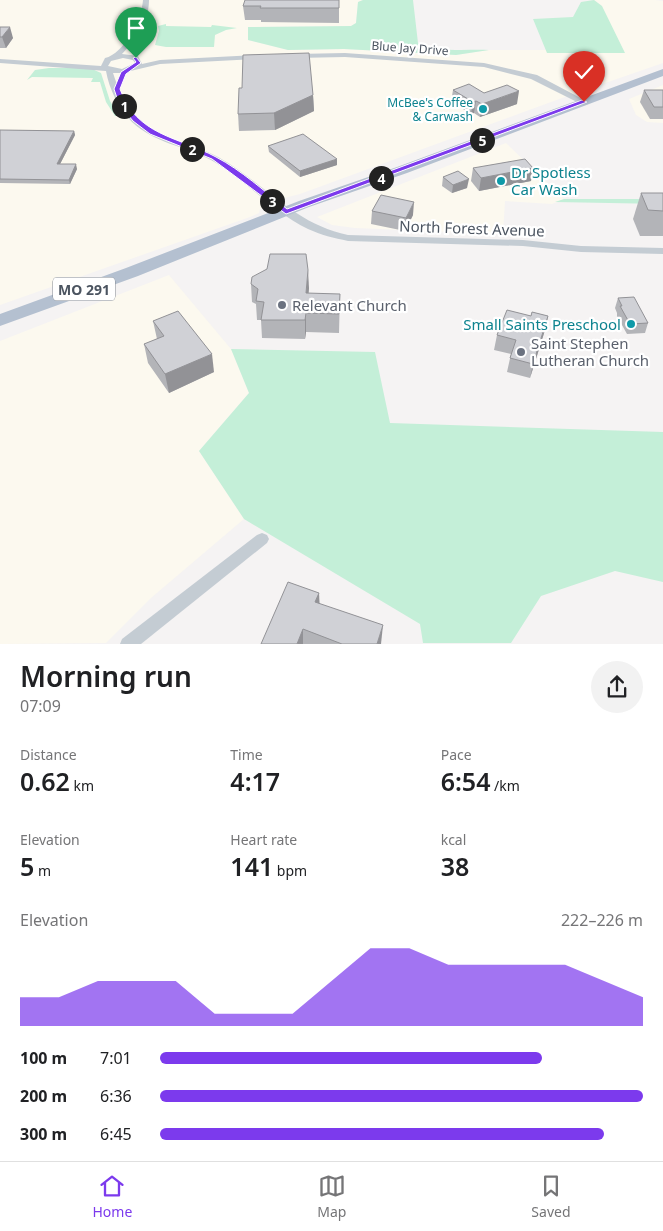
<!DOCTYPE html>
<meta charset="utf-8">
<style>
body{margin:0;font-family:"Noto Sans",sans-serif;background:#f2f2f2;color:#202124;height:100vh;display:flex;flex-direction:column;font-size:19px;white-space:nowrap}
*{box-sizing:border-box;margin:0}
p{font-size:16px;color:#757577}
.icon{flex:none;width:28px;height:28px;fill:none;stroke:currentColor;stroke-width:2;stroke-linecap:round;stroke-linejoin:round}
.map{position:relative;height:644px;overflow:hidden}
.details{display:flex;flex-direction:column;background:#fff;flex:1}
.details>*{flex:none}
.pin{position:absolute;display:grid;place-items:center;width:42px;height:42px;color:#fff;margin:-51px -21px;border-radius:50% 50% 50% 0;rotate:-45deg;box-shadow:0 0 5px #0007}
.pin .icon{rotate:45deg}
.km{position:absolute;width:25px;height:25px;margin:-12px;border-radius:50%;background:#222;color:#fff;font-size:14px;line-height:25px;text-align:center}
.round{display:grid;place-items:center;flex:none;width:52px;height:52px;border-radius:26px;background:#f2f2f2}
.overview{display:flex;align-items:center;justify-content:space-between;height:85px;padding:0 20px}
h1{font-size:28px;font-weight:600;line-height:38px}
.figures{display:grid;grid-template-columns:repeat(3,1fr);gap:8px;height:85px;padding:5px 20px}
.figures div{display:grid;align-content:center}
.figures b{font-size:25px;font-weight:600}
.figures small{font-size:14px;font-weight:400}
.figures p{font-size:14px}
.chart{height:140px;padding:10px 20px}
.chart p{display:flex;justify-content:space-between}
.chart svg{width:100%;height:90px;margin-top:5px;fill:#7c3aed;opacity:.7}
ul{padding:0 20px;list-style:none;font-size:16px}
li{display:grid;grid-template-columns:80px 60px 1fr;align-items:center;height:38px}
li i{height:12px;border-radius:6px;background:#7c3aed}
.tab-bar{display:flex;justify-content:space-around;align-items:center;height:70px;border-top:1px solid #e0e0e0;background:#fff;font-size:14px;color:#757577}
.tab-bar a{display:grid;justify-items:center;gap:2px}
.tab-bar .on{color:#7c3aed}
.map>svg:first-child{display:block}
.commercial{fill:#fcf9ef}
.green{fill:#c4efd8}
.lines{fill:none;stroke-linecap:round;stroke-linejoin:round}
.minor{fill:#c4ccd3;fill-rule:evenodd}
.primary{fill:#b4c0d0;fill-rule:evenodd}
.wall{fill:#b3b4b8}
.shaded-wall{fill:#929296}
.building{fill:#d0d1d6;stroke:#929296}
.route{fill:#7c3aed;stroke:#fff}
.culture-dot{fill:#0f9aa8;stroke:#fff;stroke-width:2}
.worship-dot{fill:#6b7280;stroke:#fff;stroke-width:2}
.labels{text-anchor:middle;dominant-baseline:central;stroke-width:4.5;stroke-linejoin:round;paint-order:stroke}
.far-street-label{font-size:12px;fill:#4b5460;stroke:#fff}
.far-culture-label{font-size:12px;fill:#0d838f;stroke:#fff;text-anchor:end}
.shield{fill:#fff;stroke:#818790;stroke-width:1}
.shield-label{font-size:14px;font-weight:bold;fill:#4b5460}
.culture-label{font-size:15px;fill:#0d838f;stroke:#fff;text-anchor:start}
.street-label{font-size:15px;fill:#4b5460;stroke:#fff}
.worship-label{font-size:15px;fill:#5b616d;stroke:#fff;text-anchor:start}
</style>
<div class="map">
<svg width="663" height="644" viewBox="0 0 663 644">
<rect width="100%" height="100%" fill="#f5f3f3"/>
<!-- commercial -->
<g class="commercial">
<polygon points="0,0 363,0 358,2 356,23 351,26 249,27 248,40 288,50 344,49 456,55 489,50 546,50 548,53 602,6 594,0 655,0 663,1 663,63 562,98 300,194 288,197 260,209 259,213 250,217 0,305"/>
<polygon points="663,85 663,123 647,122 636,115 629,99"/>
<polygon points="506,143 564,199 552,204 505,201 503,234 355,228 332,225 317,217"/>
<polygon points="169,275 231,349 249,393 199,451 244,519 151,598 106,643 0,644 0,341"/>
</g>
<!-- green -->
<g class="green">
<path d="M363,0H413L418,43C439,53 466,49 489,50L456,55L344,49L288,50L248,40V27L351,26L356,23L358,2Z"/>
<polygon points="594,0 602,6 625,53 547,53 533,19 573,17 581,2"/>
<polygon points="166,24 166,26 211,27 212,25 237,28 226,30 215,35 214,47 166,47 155,45 159,31 158,26"/>
<polygon points="49,68 90,68 101,73 110,101 119,116 115,116 106,102 100,82 91,82 93,78 32,77 27,80 35,70"/>
<polygon points="564,199 663,199 663,204 555,202"/>
<polygon points="231,349 375,352 390,423 663,432 663,582 615,571 541,596 511,643 423,643 420,624 244,519 199,451 249,393"/>
</g>
<g class="lines">
<!-- minor -->
<g class="minor">
<path d="M143,0H149C149,21 136,39 122,54L138,56L142,64L160,60L257,55L261,57L257,59L160,64L122,73H113C118,89 126,108 139,119C162,140 192,143 218,157C264,183 294,224 348,235L523,240L581,246L663,248V254L581,252L523,246L348,241C334,238 321,235 308,229C272,212 246,179 211,160C185,146 154,143 132,122C119,109 109,89 106,71L0,63V59L101,66L105,58C124,54 142,18 143,0ZM123,58L133,60L135,63L122,69L108,66L111,61Z"/>
<polygon points="345,53 484,63 537,75 588,102 581,104 531,79 484,67 345,57 296,58 292,56 296,54"/>
<polygon points="262,533 267,535 269,539 267,543 141,644 120,644 122,639 257,535"/>
</g>
<!-- primary -->
<polygon class="primary" points="663,69 663,76 407,173 309,207 138,276 0,326 0,314 126,268 299,201 397,167"/>
</g>
<!-- wall -->
<g class="wall">
<polygon points="339,0 339,23 261,22 261,20 245,20 243,6"/>
<polygon points="0,27 13,38 6,48 0,48"/>
<polygon points="453,90 484,93 517,104 480,117 474,113 471,114 451,102"/>
<polygon points="644,90 663,90 663,119 650,119 640,102"/>
<polygon points="313,95 314,111 275,130 239,131 238,114"/>
<polygon points="0,130 74,131 75,135 60,164 77,169 70,184 0,183"/>
<polygon points="268,146 337,165 300,177 269,152"/>
<polygon points="473,168 533,168 531,181 479,191 471,181"/>
<polygon points="443,177 467,188 452,193 442,186"/>
<polygon points="641,193 663,193 663,236 640,236 633,219"/>
<polygon points="372,211 413,215 405,231 371,224"/>
<polygon points="251,284 309,288 308,294 340,294 339,333 306,332 305,339 262,338 261,320 257,320 256,304 252,302"/>
<polygon points="618,298 648,323 645,333 627,334 617,316 617,313 615,308"/>
<polygon points="548,316 545,330 530,378 507,372 511,354 494,350 497,335"/>
<polygon points="153,321 214,372 169,393 148,363 144,344 157,339"/>
<polygon points="319,593 319,603 381,644 261,644"/>
</g>
<!-- shaded-wall -->
<g class="shaded-wall">
<polygon points="10,27 13,38 6,48 2,37"/>
<polygon points="519,91 517,104 480,117 482,104"/>
<polygon points="313,95 314,111 275,130 274,113"/>
<polygon points="476,101 474,113 471,114 473,102"/>
<polygon points="74,131 75,135 58,168 57,164"/>
<polygon points="337,159 337,165 300,177 300,171"/>
<polygon points="76,164 77,169 70,184 69,180"/>
<polygon points="533,168 531,181 479,191 481,178"/>
<polygon points="469,179 467,188 452,193 453,185"/>
<polygon points="414,202 413,215 405,231 406,218"/>
<polygon points="308,270 309,288 307,312 306,293"/>
<polygon points="306,313 306,332 305,339 305,320"/>
<polygon points="548,316 545,330 530,378 533,364"/>
<polygon points="212,354 214,372 169,393 165,374"/>
<polygon points="319,593 320,611 315,602"/>
<polygon points="383,625 381,644 377,644"/>
<polygon points="303,629 303,644 297,644"/>
</g>
<!-- building -->
<g class="building">
<polygon points="245,0 339,0 339,8 260,8 261,6 243,6"/>
<polygon points="0,27 10,27 2,37 0,37"/>
<polygon points="309,53 313,95 274,113 238,114 239,88 242,88 243,55"/>
<polygon points="469,84 484,93 507,85 519,91 482,104 476,101 473,102 453,90"/>
<polygon points="644,90 663,90 663,107 654,107"/>
<polygon points="0,130 74,131 57,164 76,164 69,180 0,179"/>
<polygon points="303,134 337,159 300,171 268,146"/>
<polygon points="525,159 533,168 481,178 473,168"/>
<polygon points="458,171 469,179 453,185 443,177"/>
<polygon points="641,193 663,193 663,211 648,210"/>
<polygon points="381,195 414,202 406,218 372,211"/>
<polygon points="270,254 306,254 308,270 306,293 340,294 339,314 306,313 305,320 261,320 264,302 256,301 258,289 251,284 252,277 267,269"/>
<polygon points="634,297 648,323 630,324 620,306 622,306 618,298"/>
<polygon points="507,310 531,316 532,312 548,316 533,364 510,358 516,340 497,335"/>
<polygon points="178,311 212,354 165,374 144,344 164,336 153,321"/>
<polygon points="288,582 319,593 315,602 383,625 377,644 342,644 303,629 297,644 261,644"/>
</g>
<!-- route -->
<path class="route" d="M136,57L141,63L126,74L120,89C137,136 177,136 216,157C241,170 264,191 287,209L582,100L587,102L286,214L212,159L150,134L133,121L119,104L114,89L121,72L136,62L133,58Z"/>
<!-- markers -->
<g class="culture-dot">
<circle cx="483" cy="109" r="5"/>
<circle cx="501" cy="181" r="5"/>
<circle cx="631" cy="324" r="5"/>
</g>
<g class="worship-dot">
<circle cx="282" cy="305" r="5"/>
<circle cx="521" cy="352" r="5"/>
</g>
<g class="labels">
<!-- far-street labels -->
<g class="far-street-label">
<text transform="translate(410 48) rotate(4)">Blue Jay Drive</text>
</g>
<!-- far-culture labels -->
<g class="far-culture-label">
<text x="473" y="102">McBee's Coffee<tspan x="473" dy="14">&amp; Carwash</tspan></text>
</g>
<!-- shield labels -->
<rect class="shield" x="53" y="277.5" width="62" height="23" rx="4"/>
<g class="shield-label">
<text x="84" y="289">MO 291</text>
</g>
<!-- culture labels -->
<g class="culture-label">
<text x="511" y="172">Dr Spotless<tspan x="511" dy="17">Car Wash</tspan></text>
<text x="621" y="324" text-anchor="end">Small Saints Preschool</text>
</g>
<!-- street labels -->
<g class="street-label">
<text transform="translate(472 228) rotate(2)">North Forest Avenue</text>
</g>
<!-- worship labels -->
<g class="worship-label">
<text x="292" y="305">Relevant Church</text>
<text x="531" y="343">Saint Stephen<tspan x="531" dy="17">Lutheran Church</tspan></text>
</g>
</g>
</svg>
<div class="pin" style="left:136px;top:58px;background:#1e9e55"><svg class="icon" aria-label="arrive" viewBox="0 0 24 24"><path d="M6 21V4h12l-3 4 3 4H6"/></svg></div>
<div class="pin" style="left:584px;top:102px;background:#d93025"><svg class="icon" aria-label="check" viewBox="0 0 24 24"><path d="M5 12l5 5 9-10"/></svg></div>
<b class="km" style="left:124px;top:106px">1</b>
<b class="km" style="left:192px;top:149px">2</b>
<b class="km" style="left:272px;top:201px">3</b>
<b class="km" style="left:381px;top:178px">4</b>
<b class="km" style="left:482px;top:140px">5</b>
</div>
<section class="details">
<div class="overview"><div><h1>Morning run</h1><p>07:09</p></div><a class="round"><svg class="icon" aria-label="share" viewBox="0 0 24 24"><path d="M12 15V3M7 8l5-5 5 5M5 13v7h14v-7"/></svg></a></div>
<div class="figures">
<div><p>Distance</p><b>0.62<small> km</small></b></div>
<div><p>Time</p><b>4:17</b></div>
<div><p>Pace</p><b>6:54<small> /km</small></b></div>
</div>
<div class="figures">
<div><p>Elevation</p><b>5<small> m</small></b></div>
<div><p>Heart rate</p><b>141<small> bpm</small></b></div>
<div><p>kcal</p><b>38</b></div>
</div>
<div class="chart"><p><span>Elevation</span>222–226 m</p>
<svg viewBox="0 0 160 44" preserveAspectRatio="none"><path d="M0 44V30L10 30L20 22L30 22L40 22L50 38L60 38L70 38L80 22L90 6L100 6L110 14L120 14L130 14L140 14L150 22L160 30V44z"/></svg>
</div>
<ul>
<li><b>100 m</b>7:01<i style="width:79%"></i></li>
<li><b>200 m</b>6:36<i style="width:100%"></i></li>
<li><b>300 m</b>6:45<i style="width:92%"></i></li>
</ul>
</section>
<nav class="tab-bar">
<a class="on"><svg class="icon" aria-label="home" viewBox="0 0 24 24"><path d="M3 11l9-7 9 7M6 9v11h12V9"/></svg>Home</a>
<a><svg class="icon" aria-label="map" viewBox="0 0 24 24"><path d="M3 6l6-2 6 2 6-2v14l-6 2-6-2-6 2zM9 4v14M15 6v14"/></svg>Map</a>
<a><svg class="icon" aria-label="saved" viewBox="0 0 24 24"><path d="M7 4h10v16l-5-4-5 4z"/></svg>Saved</a>
</nav>
